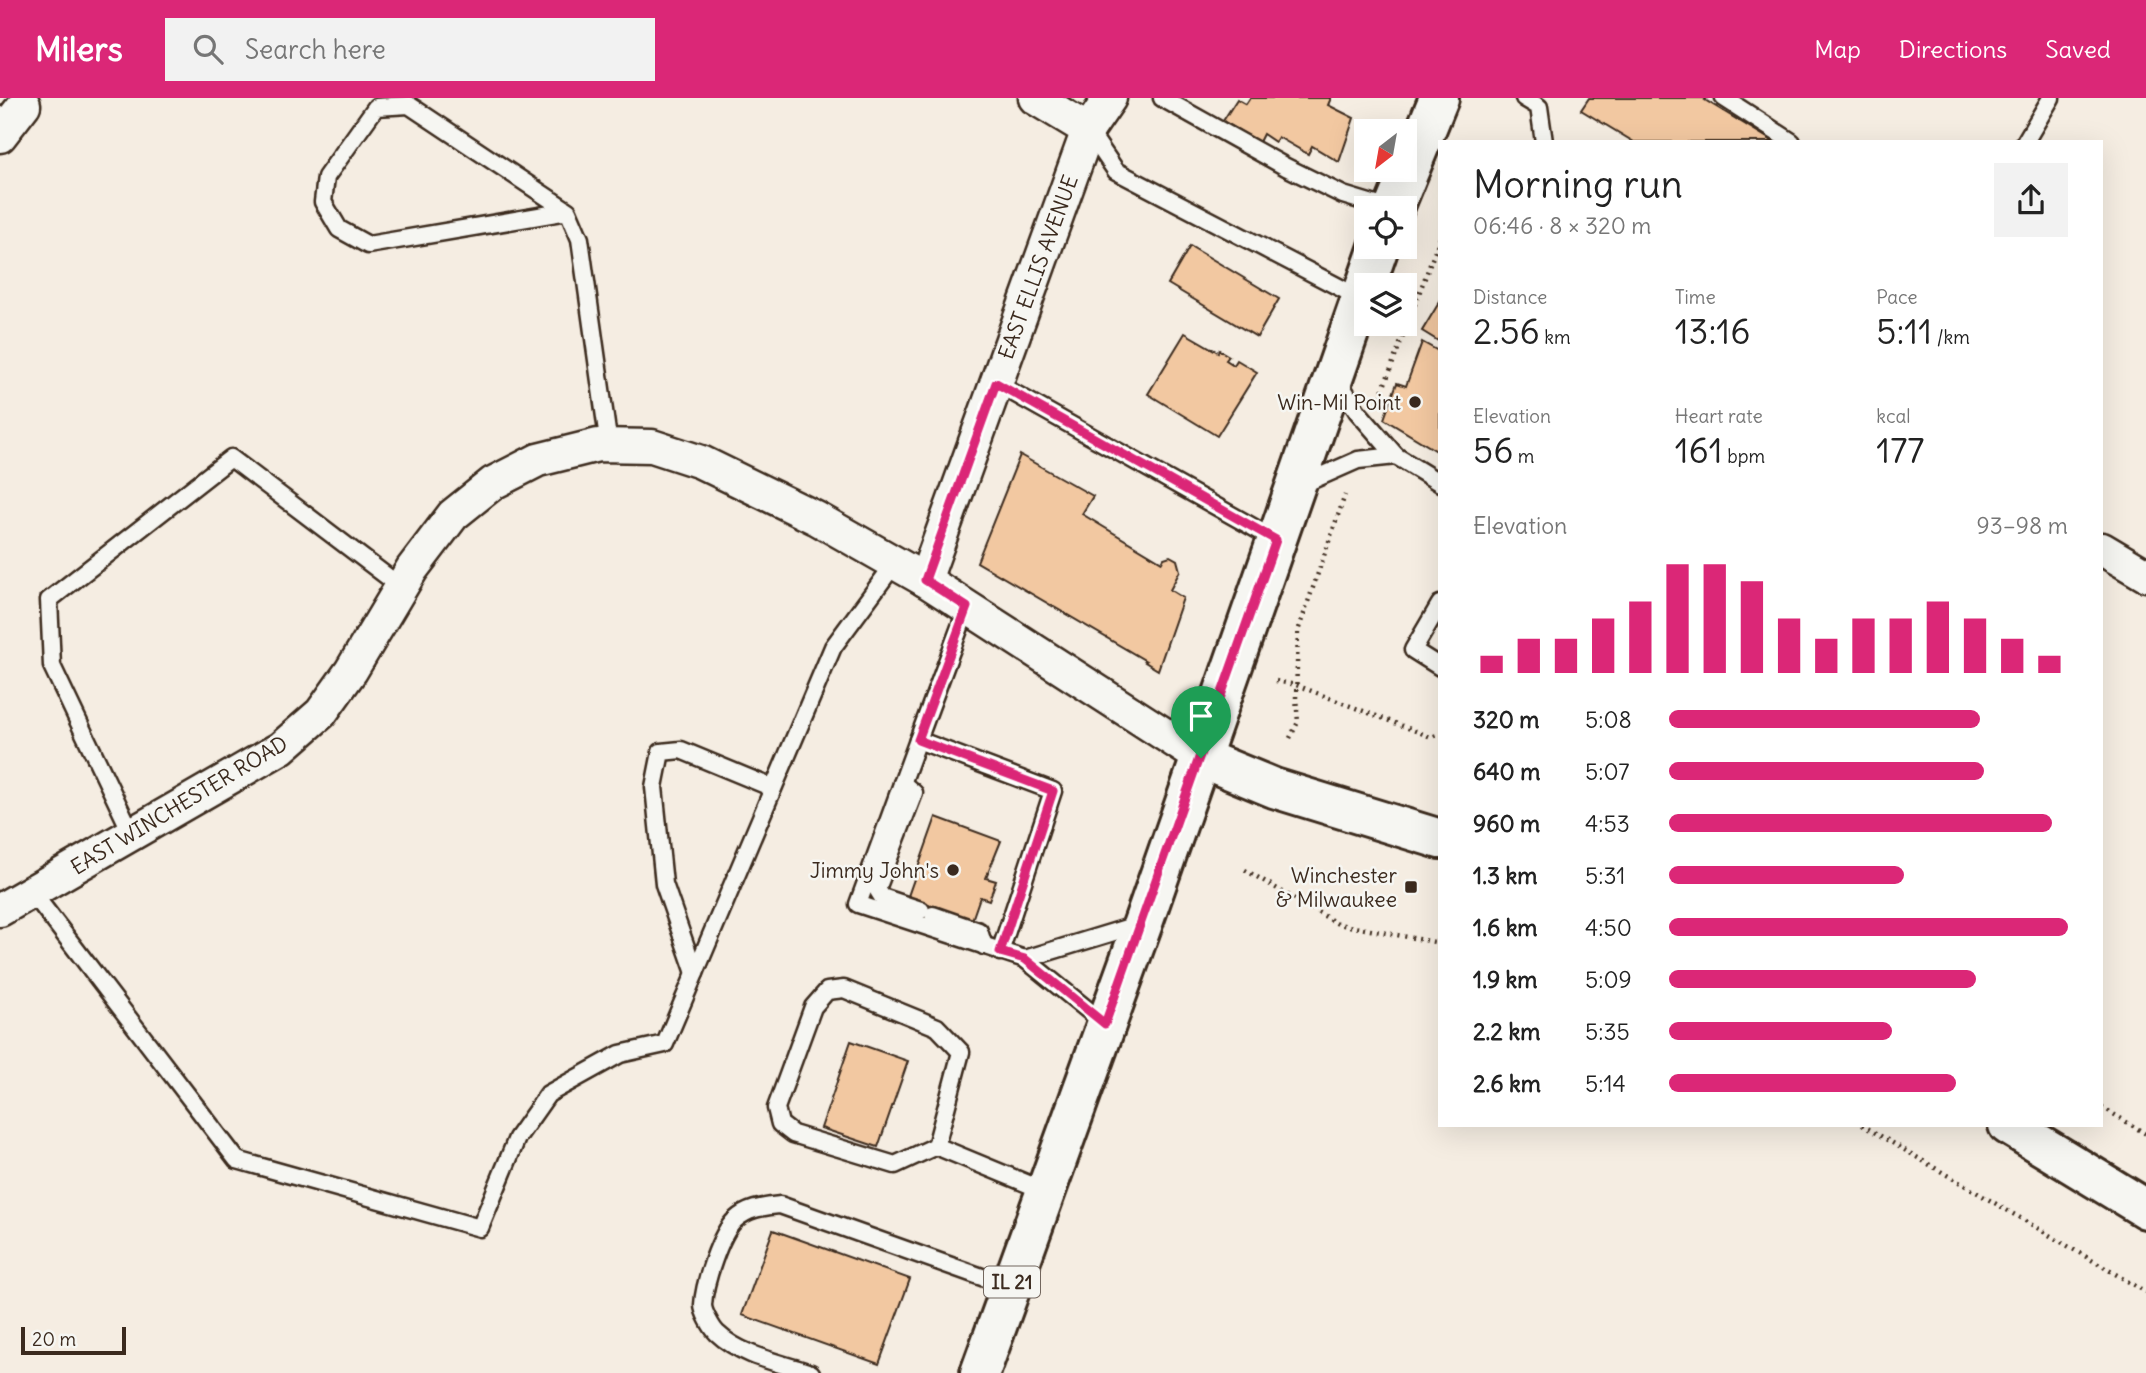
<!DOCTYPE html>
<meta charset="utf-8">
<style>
body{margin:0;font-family:Delius,sans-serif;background:#f2f2f2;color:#222;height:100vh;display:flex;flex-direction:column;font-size:26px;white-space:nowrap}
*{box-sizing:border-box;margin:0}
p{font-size:23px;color:#767676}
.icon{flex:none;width:38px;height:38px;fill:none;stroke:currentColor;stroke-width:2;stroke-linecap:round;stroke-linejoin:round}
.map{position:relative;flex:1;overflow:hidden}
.panel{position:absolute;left:1438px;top:42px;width:665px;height:987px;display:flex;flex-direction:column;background:#fff;border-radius:0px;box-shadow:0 7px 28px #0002}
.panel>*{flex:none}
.needle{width:46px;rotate:211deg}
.buttons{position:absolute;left:1354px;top:21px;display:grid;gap:14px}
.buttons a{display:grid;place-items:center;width:63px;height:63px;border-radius:0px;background:#fff;box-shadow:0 7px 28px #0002;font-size:35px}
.scale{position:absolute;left:21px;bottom:18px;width:105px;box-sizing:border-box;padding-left:7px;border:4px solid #3b2a1e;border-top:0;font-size:19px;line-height:24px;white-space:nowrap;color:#3b2a1e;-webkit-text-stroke:5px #f6f6f2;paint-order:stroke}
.pin{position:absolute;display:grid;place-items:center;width:60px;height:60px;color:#fff;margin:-72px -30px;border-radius:50% 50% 50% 0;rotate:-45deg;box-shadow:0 0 7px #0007}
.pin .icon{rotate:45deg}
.round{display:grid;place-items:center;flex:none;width:74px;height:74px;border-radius:0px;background:#f2f2f2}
.summary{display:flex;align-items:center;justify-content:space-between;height:119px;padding:0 35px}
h1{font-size:38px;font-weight:600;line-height:52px}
.metrics{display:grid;grid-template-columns:repeat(3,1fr);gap:10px;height:119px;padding:7px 35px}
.metrics div{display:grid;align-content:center}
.metrics b{font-size:35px;font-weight:600}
.metrics small{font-size:19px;font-weight:400}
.metrics p{font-size:19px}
.chart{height:196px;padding:14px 35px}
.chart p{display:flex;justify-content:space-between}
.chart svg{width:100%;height:126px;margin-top:7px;stroke:#db2777;stroke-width:6}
ul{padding:0 35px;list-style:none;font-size:23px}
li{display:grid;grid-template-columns:112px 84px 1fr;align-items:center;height:52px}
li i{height:18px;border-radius:9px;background:#db2777}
header{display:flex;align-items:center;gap:42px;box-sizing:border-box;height:98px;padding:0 35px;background:#db2777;color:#fff}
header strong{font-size:33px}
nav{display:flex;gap:38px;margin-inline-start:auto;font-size:24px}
.search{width:490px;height:63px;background:#f2f2f2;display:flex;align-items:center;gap:18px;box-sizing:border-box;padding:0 24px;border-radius:0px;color:#767676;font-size:26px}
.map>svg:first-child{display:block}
.building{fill:#f2c8a1;stroke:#3b2a1e;stroke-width:2}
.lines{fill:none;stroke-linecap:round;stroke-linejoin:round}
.lane-casing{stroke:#3b2a1e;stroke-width:21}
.street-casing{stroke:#3b2a1e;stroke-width:37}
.secondary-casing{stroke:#3b2a1e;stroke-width:44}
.primary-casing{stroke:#3b2a1e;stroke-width:44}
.path{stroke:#3b2a1e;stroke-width:4.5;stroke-dasharray:2 5;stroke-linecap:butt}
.lane{stroke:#f6f6f2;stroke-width:16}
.street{stroke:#f6f6f2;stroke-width:32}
.secondary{stroke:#f6f6f2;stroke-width:38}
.primary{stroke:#f6f6f2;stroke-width:38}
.route-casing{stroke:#fff;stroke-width:14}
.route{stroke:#db2777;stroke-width:9}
.poi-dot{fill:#3b2a1e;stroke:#f6f6f2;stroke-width:2.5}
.labels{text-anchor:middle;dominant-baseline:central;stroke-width:5;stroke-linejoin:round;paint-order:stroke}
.shield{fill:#f6f6f2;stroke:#73675e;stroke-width:2}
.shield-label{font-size:19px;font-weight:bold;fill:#3b2a1e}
.street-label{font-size:21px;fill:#3b2a1e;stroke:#f6f6f2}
.poi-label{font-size:21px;fill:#3b2a1e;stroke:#f6f6f2;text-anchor:end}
</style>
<header>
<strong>Milers</strong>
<div class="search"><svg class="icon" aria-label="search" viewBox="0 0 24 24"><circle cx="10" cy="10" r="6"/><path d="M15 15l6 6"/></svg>Search here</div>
<nav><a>Map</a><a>Directions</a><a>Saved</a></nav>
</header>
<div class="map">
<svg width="2146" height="1275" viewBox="0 0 2146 1275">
<rect width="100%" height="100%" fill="#f5ede2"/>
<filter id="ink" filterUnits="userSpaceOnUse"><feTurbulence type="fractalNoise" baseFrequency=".0143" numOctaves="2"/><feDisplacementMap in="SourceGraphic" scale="14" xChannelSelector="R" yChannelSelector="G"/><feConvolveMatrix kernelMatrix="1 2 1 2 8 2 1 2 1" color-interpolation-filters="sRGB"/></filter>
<g filter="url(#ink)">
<!-- building -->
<g class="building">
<polygon points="1250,0 1331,0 1328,7 1354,20 1339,64 1312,48 1308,56 1278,39 1275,44 1263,36 1259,44 1223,23 1237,1 1246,6"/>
<polygon points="1589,0 1707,0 1705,2 1774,44 1634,44 1581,12"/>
<polygon points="1190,148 1279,201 1257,239 1168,186"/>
<polygon points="1440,203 1440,244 1422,233"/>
<polygon points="1185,235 1218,254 1219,252 1229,258 1226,262 1234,267 1237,262 1257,274 1217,338 1148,296"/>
<polygon points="1422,244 1440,254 1440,355 1384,321 1397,285 1406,288"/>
<polygon points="1020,357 1093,398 1082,416 1162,464 1164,460 1170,458 1177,462 1180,473 1170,492 1183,500 1158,572 1145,564 1146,563 977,464"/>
<polygon points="936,719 1001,743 986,780 996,783 989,802 980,799 972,822 936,809 932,819 907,801"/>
<polygon points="851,943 908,963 878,1049 821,1030"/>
<polygon points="773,1132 910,1181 879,1266 742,1217"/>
</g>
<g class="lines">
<!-- lane casing -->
<g class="lane-casing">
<g id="lane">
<polyline points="1162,0 1286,69 1343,97 1386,110"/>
<polyline points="1524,0 1539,9 1544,44"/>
<polyline points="1724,0 1792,44"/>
<polyline points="1088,32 1116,73 1360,200"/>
<polyline points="2025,44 2051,0"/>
<polyline points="568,113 368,147 339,131 323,104 326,79 376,9 409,7 568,113 580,141 609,348"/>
<polyline points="1336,279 1357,313 1396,358 1440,385"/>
<polyline points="996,285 1276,442"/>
<polyline points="1299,388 1358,362 1396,358"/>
<polyline points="1440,506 1413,552 1440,569"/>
<polyline points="967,510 918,642 1053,693 1000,854"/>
<polyline points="918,642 858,806 1025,861 1105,926"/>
<polyline points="902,685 914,695 877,791 882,799 921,812"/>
<polyline points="132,736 52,568 49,502 231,360 401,489"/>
<polyline points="32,794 237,1062 480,1130 517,1040 548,996 620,956 665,946 833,549 895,465"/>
<polyline points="933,817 979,833 984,848"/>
<polyline points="1025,861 1140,826"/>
<polyline points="695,875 664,786 654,689 661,654 681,652 773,690"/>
<polyline points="936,1048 961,954 937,929 844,891 827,893 813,909 776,1010 780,1026 793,1036 895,1067 936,1048 1045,1093"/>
<path d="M811,1275C780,1265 741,1258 717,1235C712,1230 703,1214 703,1207C704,1186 720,1136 735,1122C748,1110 763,1109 780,1107L1010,1189"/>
</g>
</g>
<!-- street casing -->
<g class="street-casing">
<g id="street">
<polyline points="1088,32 1110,0"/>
<polyline points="0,38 24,7"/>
<polyline points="2102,451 2146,477"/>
<polyline points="925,482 1088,32 1035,0"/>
<polyline points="0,812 281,650 321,615 351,573 412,471 453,417 493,385 538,362 598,347 652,348 701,364 816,420 925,482 1201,660"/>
</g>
</g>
<!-- secondary casing -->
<g class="secondary-casing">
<g id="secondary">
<polyline points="1201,660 1274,690 1440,741"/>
<polyline points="2008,1027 2146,1111"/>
</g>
</g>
<!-- primary casing -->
<g class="primary-casing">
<g id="primary">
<polyline points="1394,110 1439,0"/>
<polyline points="980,1275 1143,825 1379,149"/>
</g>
</g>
<!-- path -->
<g class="path">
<polyline points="1380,299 1440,140"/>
<polyline points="1276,583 1296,587 1431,639 1440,636"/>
<polyline points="1290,640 1298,624 1296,600 1298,533 1345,397"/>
<polyline points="1245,772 1338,826 1440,845"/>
<polyline points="2102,1009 2146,1036"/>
<polyline points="1862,1027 2146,1194"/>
</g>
<!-- lane -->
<use href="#lane" class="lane"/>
<!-- street -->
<use href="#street" class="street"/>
<!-- secondary -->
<use href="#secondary" class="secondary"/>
<!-- primary -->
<use href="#primary" class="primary"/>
</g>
</g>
<g class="lines" filter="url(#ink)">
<!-- route casing -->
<g class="route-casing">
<polygon id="route" points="996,285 1276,442 1105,926 1025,861 1000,854 1053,693 918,642 967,509 925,482"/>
</g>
<!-- route -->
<use href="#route" class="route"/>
</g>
<!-- markers -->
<g class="poi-dot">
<circle cx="1415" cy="304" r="7"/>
<circle cx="953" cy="772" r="7"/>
<rect x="1404" y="782" width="14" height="14" rx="3.5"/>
</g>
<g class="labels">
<!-- shield labels -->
<rect class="shield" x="984" y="1168.5" width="56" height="31" rx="5"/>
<g class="shield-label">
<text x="1012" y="1184">IL 21</text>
</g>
<!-- street labels -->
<g class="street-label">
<text transform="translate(1038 169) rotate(-70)">EAST ELLIS AVENUE</text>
<text transform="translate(179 707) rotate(-31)">EAST WINCHESTER ROAD</text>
</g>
<!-- poi labels -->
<g class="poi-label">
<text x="1401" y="304">Win-Mil Point</text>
<text x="939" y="772">Jimmy John's</text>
<text x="1397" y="777">Winchester<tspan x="1397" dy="24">&amp; Milwaukee</tspan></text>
</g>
</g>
</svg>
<div class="buttons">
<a><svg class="needle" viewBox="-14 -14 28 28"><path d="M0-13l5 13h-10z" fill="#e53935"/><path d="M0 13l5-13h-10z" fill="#767676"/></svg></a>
<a><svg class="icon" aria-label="locate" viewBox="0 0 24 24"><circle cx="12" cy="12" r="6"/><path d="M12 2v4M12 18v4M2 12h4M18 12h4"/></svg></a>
<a><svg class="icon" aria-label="layers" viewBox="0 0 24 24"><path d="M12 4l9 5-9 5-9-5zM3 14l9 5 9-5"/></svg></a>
</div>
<div class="scale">20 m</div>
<div class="pin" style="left:1201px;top:660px;background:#1e9e55"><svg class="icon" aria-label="arrive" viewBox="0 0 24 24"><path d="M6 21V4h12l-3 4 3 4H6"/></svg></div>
<section class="panel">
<div class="summary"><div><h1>Morning run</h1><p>06:46 · 8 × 320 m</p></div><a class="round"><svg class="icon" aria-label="share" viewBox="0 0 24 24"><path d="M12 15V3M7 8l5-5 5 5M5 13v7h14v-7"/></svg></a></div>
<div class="metrics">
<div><p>Distance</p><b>2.56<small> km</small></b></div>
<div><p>Time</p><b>13:16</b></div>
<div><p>Pace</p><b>5:11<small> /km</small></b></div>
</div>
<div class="metrics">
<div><p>Elevation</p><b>56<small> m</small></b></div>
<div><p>Heart rate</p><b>161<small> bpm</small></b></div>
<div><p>kcal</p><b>177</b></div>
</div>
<div class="chart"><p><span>Elevation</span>93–98 m</p>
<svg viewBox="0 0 160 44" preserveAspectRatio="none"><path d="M5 44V38M15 44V32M25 44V32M35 44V25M45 44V19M55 44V6M65 44V6M75 44V12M85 44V25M95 44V32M105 44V25M115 44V25M125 44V19M135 44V25M145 44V32M155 44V38"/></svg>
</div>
<ul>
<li><b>320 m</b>5:08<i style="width:78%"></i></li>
<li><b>640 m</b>5:07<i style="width:79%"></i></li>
<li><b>960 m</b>4:53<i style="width:96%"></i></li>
<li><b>1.3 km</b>5:31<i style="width:59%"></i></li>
<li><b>1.6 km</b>4:50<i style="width:100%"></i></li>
<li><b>1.9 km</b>5:09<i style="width:77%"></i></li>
<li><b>2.2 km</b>5:35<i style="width:56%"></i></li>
<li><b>2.6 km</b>5:14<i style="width:72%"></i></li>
</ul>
</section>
</div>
